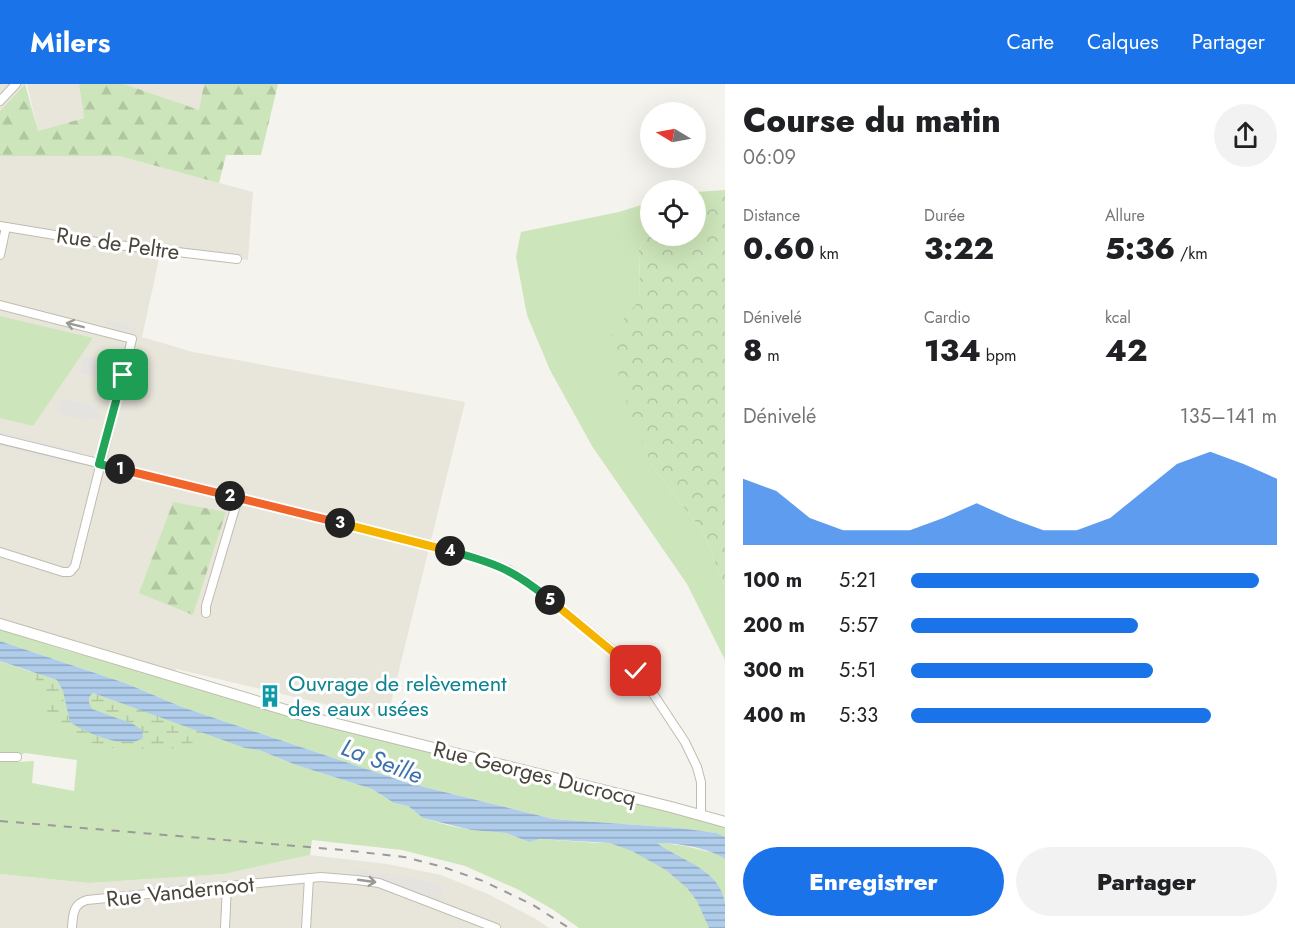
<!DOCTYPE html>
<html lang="fr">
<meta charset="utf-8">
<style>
body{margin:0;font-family:Jost,sans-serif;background:#f2f2f2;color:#202124;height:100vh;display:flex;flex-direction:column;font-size:22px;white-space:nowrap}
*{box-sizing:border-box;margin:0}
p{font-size:20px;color:#757577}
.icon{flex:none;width:33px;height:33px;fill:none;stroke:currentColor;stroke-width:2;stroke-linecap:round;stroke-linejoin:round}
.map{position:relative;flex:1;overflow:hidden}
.details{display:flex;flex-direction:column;background:#fff;width:570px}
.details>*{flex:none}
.needle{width:39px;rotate:280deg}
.controls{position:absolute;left:640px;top:18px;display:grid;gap:12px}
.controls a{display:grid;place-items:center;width:66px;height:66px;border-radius:50%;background:#fff;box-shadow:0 6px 24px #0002;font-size:30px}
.pin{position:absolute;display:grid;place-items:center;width:51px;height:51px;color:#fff;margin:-26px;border-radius:12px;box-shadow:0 3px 9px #0006}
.km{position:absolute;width:30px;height:30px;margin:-15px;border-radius:50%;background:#222;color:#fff;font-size:16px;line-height:30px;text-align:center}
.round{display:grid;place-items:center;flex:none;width:63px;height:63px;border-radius:32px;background:#f2f2f2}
.head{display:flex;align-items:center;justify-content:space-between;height:102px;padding:0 18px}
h1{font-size:33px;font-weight:800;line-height:45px}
.metrics{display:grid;grid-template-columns:repeat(3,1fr);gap:9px;height:102px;padding:6px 18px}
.metrics div{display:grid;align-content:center}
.metrics b{font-size:30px;font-weight:800}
.metrics small{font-size:16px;font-weight:400}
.metrics p{font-size:16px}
.chart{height:168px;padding:12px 18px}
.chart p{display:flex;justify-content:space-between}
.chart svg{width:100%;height:108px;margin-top:6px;fill:#1a73e8;opacity:.7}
.primary-button{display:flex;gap:12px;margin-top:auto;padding:12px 18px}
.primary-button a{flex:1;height:69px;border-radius:36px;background:#1a73e8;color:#fff;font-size:24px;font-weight:800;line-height:69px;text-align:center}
.primary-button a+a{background:#f2f2f2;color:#202124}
ul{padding:0 18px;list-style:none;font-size:20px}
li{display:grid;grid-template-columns:96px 72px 1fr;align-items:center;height:45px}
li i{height:15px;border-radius:8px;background:#1a73e8}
header{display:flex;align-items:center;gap:36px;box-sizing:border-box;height:84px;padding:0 30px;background:#1a73e8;color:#fff}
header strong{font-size:28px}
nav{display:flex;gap:33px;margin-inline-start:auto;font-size:21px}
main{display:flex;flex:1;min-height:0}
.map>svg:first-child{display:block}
.residential{fill:#e8e6db}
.green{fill:#cde5ba}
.forest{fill:url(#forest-firs)}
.wetland{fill:url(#wetland-marsh)}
.park{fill:url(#park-crowns)}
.parking{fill:#e4e3e0}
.water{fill:url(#water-rules)}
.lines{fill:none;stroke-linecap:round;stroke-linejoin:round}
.minor-casing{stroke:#c0bcb0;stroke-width:10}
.tertiary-casing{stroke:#c0bcb0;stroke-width:12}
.minor{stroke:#fff;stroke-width:8}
.tertiary{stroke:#fff;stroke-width:10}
.rail{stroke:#9a9a9a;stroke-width:2;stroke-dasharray:8 8;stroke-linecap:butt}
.oneway{stroke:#9b9993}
.split-1-casing{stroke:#fff;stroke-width:12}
.split-2-casing{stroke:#fff;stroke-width:12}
.split-3-casing{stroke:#fff;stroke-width:12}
.split-4-casing{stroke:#fff;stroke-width:12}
.split-5-casing{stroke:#fff;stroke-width:12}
.split-6-casing{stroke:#fff;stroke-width:12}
.split-1{stroke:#22a559;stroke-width:8}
.split-2{stroke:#f0652b;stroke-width:8}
.split-3{stroke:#f0652b;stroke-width:8}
.split-4{stroke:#f5b400;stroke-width:8}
.split-5{stroke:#22a559;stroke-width:8}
.split-6{stroke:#f5b400;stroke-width:8}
.labels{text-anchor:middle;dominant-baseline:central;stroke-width:6;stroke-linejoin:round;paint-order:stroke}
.street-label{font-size:22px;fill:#49453b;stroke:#fff}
.culture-label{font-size:22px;fill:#0d838f;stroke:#fff;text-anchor:start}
.water-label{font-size:24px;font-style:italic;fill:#3c71ad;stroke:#fff}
</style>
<header>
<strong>Milers</strong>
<nav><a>Carte</a><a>Calques</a><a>Partager</a></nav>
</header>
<main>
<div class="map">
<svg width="725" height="844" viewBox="0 0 725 844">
<defs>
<pattern id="forest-firs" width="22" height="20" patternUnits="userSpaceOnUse" patternTransform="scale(1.5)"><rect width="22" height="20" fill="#cde5ba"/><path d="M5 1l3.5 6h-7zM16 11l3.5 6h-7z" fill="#b2c6a1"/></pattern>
<pattern id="wetland-marsh" width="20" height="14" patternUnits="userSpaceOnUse" patternTransform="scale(1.5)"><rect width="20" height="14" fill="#cde5ba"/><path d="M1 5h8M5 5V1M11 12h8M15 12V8" fill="none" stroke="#b2c6a1"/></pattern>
<pattern id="park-crowns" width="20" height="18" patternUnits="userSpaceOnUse" patternTransform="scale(1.5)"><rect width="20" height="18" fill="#cde5ba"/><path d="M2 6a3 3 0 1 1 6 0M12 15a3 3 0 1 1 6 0" fill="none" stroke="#b2c6a1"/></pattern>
<pattern id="water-rules" width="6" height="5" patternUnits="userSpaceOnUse" patternTransform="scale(1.5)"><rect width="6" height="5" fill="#afcdeb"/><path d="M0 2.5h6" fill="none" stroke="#90a8c0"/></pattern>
</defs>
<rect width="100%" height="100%" fill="#f5f3ed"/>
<!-- residential -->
<g class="residential">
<polygon points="0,0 25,0 0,27"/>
<polygon points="27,0 79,0 84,34 38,47"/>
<polygon points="124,0 204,0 199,27"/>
<polygon points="0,72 119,72 253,108 248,176 161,166 142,253 193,268 465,318 387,635 176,585 174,591 0,540"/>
<polygon points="310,771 387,780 441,791 488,810 536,835 549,844 0,844 0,790 89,799 224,790"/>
</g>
<!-- green -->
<g class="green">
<polygon points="651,118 651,144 639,166 640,216 628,229 651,381 703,448 725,503 725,576 687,500 592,362 550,286 527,231 516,173 521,148 619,128"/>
<polygon points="0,232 93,254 33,342 0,334"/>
<polygon points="0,545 68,567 157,591 356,650 591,708 601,713 612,714 681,729 725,743 725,753 715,749 680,744 553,735 408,699 182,623 125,599 0,557"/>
<polygon points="0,577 245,663 259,666 296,681 372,705 394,719 408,722 423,734 447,741 471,746 506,749 529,758 540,755 597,759 656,758 685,762 718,770 725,775 725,844 579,844 552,825 517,805 465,782 402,766 312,756 310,771 224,790 89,799 0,790 0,676 16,673 16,678 34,677 32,699 74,707 77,676 25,669 17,673 0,669"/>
</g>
<!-- forest -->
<g class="forest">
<polygon points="25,0 38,47 84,34 79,0 124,0 199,26 204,0 278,0 261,71 226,71 219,99 119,72 0,72 0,27"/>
<polygon points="173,418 226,428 193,531 139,509"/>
</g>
<!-- wetland -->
<path class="wetland" d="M30,586L57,596C64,606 62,617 66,628C76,651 107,654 128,658L142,646L133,640L92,625C88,619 87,614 93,609L211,651L178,664L154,665L112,664L76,655L59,643L50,632L46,625L44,609Z"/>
<!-- park -->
<polygon class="park" points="725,106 725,503 703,448 651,381 620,301 612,250 628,229 640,216 639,166 651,144 651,152 696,152 696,108"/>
<!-- parking -->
<g class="parking">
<polygon points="106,236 136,244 135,248 105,240"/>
<polygon points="83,272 95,275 94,280 102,282 103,277 115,280 111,297 80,289"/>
<polygon points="62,314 101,324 98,335 89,333 88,337 58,329"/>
<polygon points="0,348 81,368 80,372 0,351"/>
<polygon points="0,358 79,378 78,382 0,362"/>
<polygon points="355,785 418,795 444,802 438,817 400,803 354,791"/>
</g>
<!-- water -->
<path class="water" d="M0,557L125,599L182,623L408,699L553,735L680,744L716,749L725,753V775C707,763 677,759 657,759C682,778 720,784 725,820C725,828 725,836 725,844H709L697,817L687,804L666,786L632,767L610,759L540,755L529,758L506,749L471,746L423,734L408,722L394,719L372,705L296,681L259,666L245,664L93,609C87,613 88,619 92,625L133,640L142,646L143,654C125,666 86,649 70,638L63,607L57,596L0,577Z"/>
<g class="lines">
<!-- minor casing -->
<g class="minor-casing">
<g id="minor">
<polyline points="0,17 16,0"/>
<polyline points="0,142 109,160 237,175"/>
<polyline points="0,171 6,143"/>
<polyline points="0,221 132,255 75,482 70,488 63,488 0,468"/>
<polyline points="0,355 311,431 478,474 509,486 531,500 625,576 644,596 685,658 697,683 701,698 701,731"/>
<polyline points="206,529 206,522 238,414"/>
<polyline points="0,673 17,673"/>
<path d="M72,844C73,830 73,820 87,816L321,793L357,796L379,799L496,844"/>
<polyline points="225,844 227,802"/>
<polyline points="306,844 309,794"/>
</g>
</g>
<!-- tertiary casing -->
<g class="tertiary-casing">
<polyline id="tertiary" points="0,540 309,633 671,723 725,738"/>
</g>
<!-- minor -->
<use href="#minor" class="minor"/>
<!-- tertiary -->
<use href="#tertiary" class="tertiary"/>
<!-- rail -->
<polyline class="rail" points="0,737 343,766 404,773 443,783 483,797 533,821 569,844"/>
</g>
<!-- one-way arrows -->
<defs><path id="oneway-shaft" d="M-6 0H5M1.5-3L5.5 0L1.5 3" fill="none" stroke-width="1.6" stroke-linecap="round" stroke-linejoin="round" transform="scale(1.5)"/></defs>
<g class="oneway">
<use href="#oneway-shaft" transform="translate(75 241) rotate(-166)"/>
<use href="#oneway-shaft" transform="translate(367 797) rotate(8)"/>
</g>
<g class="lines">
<!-- split-1 casing -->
<g class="split-1-casing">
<polyline id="split-1" points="120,385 99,380 123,291"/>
</g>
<!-- split-2 casing -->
<g class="split-2-casing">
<polyline id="split-2" points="120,385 230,412"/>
</g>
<!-- split-3 casing -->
<g class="split-3-casing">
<polyline id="split-3" points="230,412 340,439"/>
</g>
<!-- split-4 casing -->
<g class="split-4-casing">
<polyline id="split-4" points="340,439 450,467"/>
</g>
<!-- split-5 casing -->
<g class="split-5-casing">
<path id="split-5" d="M450,467C495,479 514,486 550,516"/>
</g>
<!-- split-6 casing -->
<g class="split-6-casing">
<polyline id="split-6" points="550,516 636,587"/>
</g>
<!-- split-1 -->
<use href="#split-1" class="split-1"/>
<!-- split-2 -->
<use href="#split-2" class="split-2"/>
<!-- split-3 -->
<use href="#split-3" class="split-3"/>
<!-- split-4 -->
<use href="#split-4" class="split-4"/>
<!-- split-5 -->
<use href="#split-5" class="split-5"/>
<!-- split-6 -->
<use href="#split-6" class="split-6"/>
</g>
<!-- icons -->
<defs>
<g id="building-bare" transform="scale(1.8)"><path d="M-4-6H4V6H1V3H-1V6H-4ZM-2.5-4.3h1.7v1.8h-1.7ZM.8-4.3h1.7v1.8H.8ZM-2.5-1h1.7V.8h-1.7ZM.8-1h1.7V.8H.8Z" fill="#0f9aa8" stroke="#fff" stroke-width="2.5" paint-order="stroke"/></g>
</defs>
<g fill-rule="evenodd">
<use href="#building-bare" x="270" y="612"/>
</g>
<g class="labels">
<!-- street labels -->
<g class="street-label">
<text transform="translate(118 159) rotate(8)">Rue de Peltre</text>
<text transform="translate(535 689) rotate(14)">Rue Georges Ducrocq</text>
<text transform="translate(180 807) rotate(-6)">Rue Vandernoot</text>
</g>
<!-- culture labels -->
<g class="culture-label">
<text x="288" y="599">Ouvrage de relèvement<tspan x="288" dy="25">des eaux usées</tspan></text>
</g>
<!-- water labels -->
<g class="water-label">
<text transform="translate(382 677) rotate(21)">La Seille</text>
</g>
</g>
</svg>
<div class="controls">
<a><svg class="needle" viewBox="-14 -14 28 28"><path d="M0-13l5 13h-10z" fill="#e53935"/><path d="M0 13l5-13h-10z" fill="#757577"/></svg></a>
<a><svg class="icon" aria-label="locate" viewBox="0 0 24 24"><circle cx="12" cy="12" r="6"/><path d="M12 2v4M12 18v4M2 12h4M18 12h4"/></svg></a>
</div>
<div class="pin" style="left:123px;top:291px;background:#1e9e55"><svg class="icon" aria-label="arrive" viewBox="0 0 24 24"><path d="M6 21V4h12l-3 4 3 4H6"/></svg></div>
<div class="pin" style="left:636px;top:587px;background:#d93025"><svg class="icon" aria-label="check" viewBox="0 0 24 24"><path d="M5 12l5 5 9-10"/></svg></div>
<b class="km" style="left:120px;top:385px">1</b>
<b class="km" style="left:230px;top:412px">2</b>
<b class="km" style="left:340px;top:439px">3</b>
<b class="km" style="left:450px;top:467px">4</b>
<b class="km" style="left:550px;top:516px">5</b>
</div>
<section class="details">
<div class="head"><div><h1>Course du matin</h1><p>06:09</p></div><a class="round"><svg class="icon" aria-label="share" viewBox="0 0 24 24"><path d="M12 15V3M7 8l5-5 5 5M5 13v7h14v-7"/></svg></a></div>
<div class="metrics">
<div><p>Distance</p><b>0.60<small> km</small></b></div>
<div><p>Durée</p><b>3:22</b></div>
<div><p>Allure</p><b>5:36<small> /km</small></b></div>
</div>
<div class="metrics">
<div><p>Dénivelé</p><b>8<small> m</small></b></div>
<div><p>Cardio</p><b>134<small> bpm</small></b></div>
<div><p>kcal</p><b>42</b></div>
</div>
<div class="chart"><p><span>Dénivelé</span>135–141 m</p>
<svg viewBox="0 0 160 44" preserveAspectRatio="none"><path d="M0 44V17L10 22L20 33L30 38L40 38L50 38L60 33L70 27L80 33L90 38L100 38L110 33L120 22L130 11L140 6L150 11L160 17V44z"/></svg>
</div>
<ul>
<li><b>100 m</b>5:21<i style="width:95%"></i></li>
<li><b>200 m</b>5:57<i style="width:62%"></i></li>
<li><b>300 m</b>5:51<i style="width:66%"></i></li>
<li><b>400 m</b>5:33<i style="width:82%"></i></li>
</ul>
<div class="primary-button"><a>Enregistrer</a><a>Partager</a></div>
</section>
</main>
